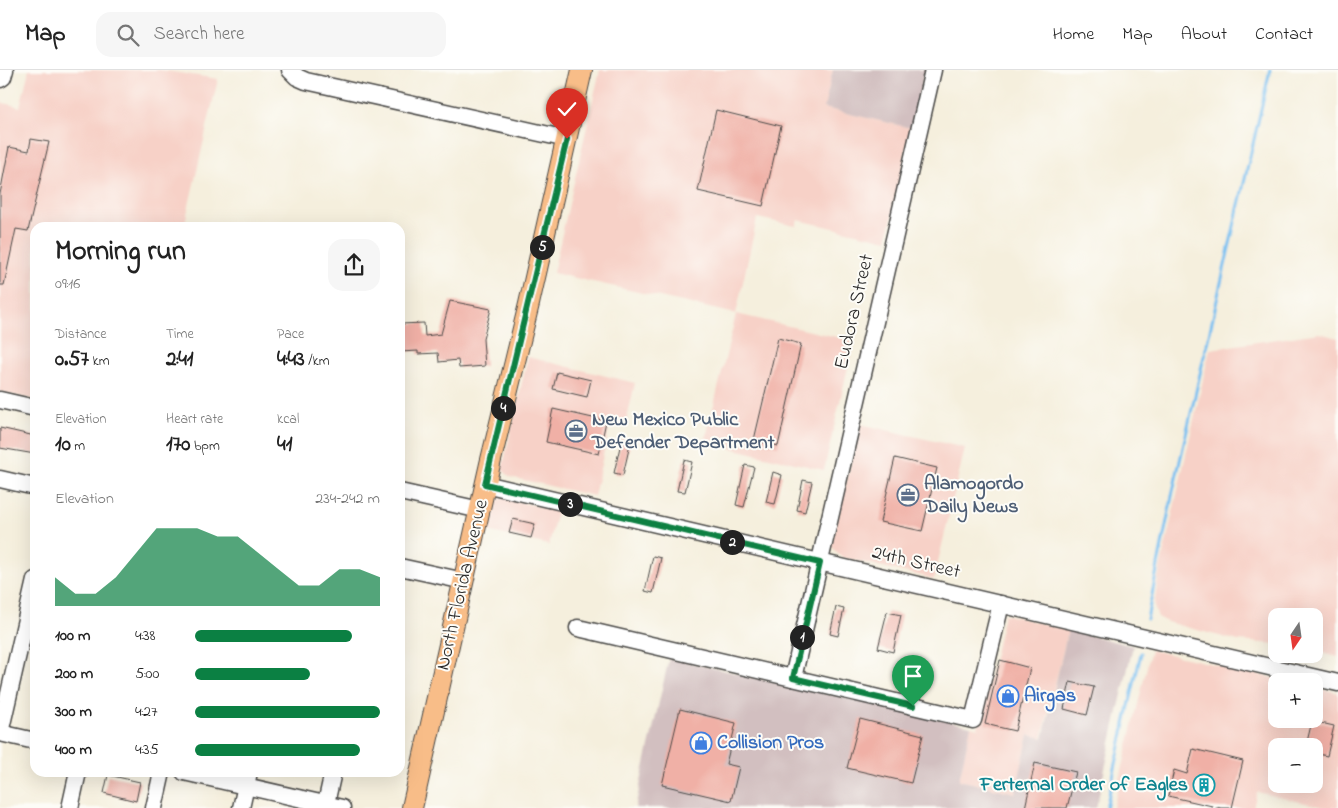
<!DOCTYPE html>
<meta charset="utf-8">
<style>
body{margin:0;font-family:"Indie Flower",sans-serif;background:#f6f6f6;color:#222;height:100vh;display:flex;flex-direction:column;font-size:19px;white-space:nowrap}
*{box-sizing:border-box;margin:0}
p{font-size:16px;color:#767676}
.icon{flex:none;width:28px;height:28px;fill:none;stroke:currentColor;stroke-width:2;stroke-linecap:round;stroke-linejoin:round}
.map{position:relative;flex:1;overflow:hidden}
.side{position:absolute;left:30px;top:152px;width:375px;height:555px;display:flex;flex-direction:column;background:#fff;border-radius:15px;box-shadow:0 5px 20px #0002}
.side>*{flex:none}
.needle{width:32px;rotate:193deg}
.tools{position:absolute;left:1268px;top:538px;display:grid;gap:10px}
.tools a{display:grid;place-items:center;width:55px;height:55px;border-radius:10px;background:#fff;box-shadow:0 5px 20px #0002;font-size:25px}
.pin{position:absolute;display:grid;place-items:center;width:42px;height:42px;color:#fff;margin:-51px -21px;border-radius:50% 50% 50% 0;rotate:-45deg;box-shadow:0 0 5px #0007}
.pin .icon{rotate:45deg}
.km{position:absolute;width:25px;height:25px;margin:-12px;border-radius:50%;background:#222;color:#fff;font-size:14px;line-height:25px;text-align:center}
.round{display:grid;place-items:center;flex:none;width:52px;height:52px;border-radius:15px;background:#f6f6f6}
.overview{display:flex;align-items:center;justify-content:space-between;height:85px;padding:0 25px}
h1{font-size:28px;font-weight:800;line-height:38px}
.figures{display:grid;grid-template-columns:repeat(3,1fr);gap:8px;height:85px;padding:5px 25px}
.figures div{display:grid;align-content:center}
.figures b{font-size:21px;font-weight:800}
.figures small{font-size:14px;font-weight:400}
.figures p{font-size:14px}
.chart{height:140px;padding:10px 25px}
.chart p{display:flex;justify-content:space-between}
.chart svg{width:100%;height:90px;margin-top:5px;fill:#0b8043;opacity:.7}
ul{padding:0 25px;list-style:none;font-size:16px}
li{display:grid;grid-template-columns:80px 60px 1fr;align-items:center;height:38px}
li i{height:12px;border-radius:6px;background:#0b8043}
header{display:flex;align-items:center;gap:30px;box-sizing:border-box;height:70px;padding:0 25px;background:#fff;border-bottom:1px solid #e0e0e0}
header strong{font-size:24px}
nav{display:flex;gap:28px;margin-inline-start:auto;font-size:18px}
.search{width:350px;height:45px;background:#f6f6f6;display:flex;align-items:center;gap:12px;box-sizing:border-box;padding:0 18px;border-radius:15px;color:#767676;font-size:19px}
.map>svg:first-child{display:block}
.built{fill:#f7d1c7;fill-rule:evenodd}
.industrial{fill:#d2bfc0}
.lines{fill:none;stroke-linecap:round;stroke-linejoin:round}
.stream{stroke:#79c0f1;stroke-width:3}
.building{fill:#f0b0a6}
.minor-casing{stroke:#494846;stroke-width:19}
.major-casing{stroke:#494846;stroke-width:22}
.minor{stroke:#fff;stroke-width:16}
.major{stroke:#f8bd88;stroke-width:20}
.route-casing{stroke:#fff;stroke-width:10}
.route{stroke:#0b8043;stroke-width:6}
.labels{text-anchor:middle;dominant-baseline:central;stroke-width:4;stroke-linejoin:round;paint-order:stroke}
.street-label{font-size:20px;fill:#2b2b2b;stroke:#fdfcf7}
.service-label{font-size:20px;font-weight:bold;fill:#4e5e75;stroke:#fdfcf7;text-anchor:start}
.shop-label{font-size:20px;font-weight:bold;fill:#366cbe;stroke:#fdfcf7;text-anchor:start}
.culture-label{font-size:20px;font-weight:bold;fill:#0d838f;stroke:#fdfcf7;text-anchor:end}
</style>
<header>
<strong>Map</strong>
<div class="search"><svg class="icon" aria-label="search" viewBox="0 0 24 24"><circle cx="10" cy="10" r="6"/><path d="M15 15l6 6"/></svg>Search here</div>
<nav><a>Home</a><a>Map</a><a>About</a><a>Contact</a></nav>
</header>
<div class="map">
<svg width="1338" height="738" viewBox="0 0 1338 738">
<rect width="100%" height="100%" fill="#fdfcf7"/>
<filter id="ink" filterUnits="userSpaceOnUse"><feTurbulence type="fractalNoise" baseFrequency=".02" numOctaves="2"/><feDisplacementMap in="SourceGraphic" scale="10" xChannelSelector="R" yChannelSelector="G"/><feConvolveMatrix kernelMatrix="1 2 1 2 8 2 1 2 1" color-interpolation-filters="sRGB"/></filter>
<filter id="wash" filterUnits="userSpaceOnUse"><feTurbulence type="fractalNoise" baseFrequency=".0096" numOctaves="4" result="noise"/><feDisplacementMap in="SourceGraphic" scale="20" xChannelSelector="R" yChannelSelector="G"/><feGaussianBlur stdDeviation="1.12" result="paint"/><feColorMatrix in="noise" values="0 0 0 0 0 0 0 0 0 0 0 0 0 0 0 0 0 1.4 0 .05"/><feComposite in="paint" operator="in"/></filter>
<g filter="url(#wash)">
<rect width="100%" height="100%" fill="#f5efdd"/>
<!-- built -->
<g class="built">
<polygon points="29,0 160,0 218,9 184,157 35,158 35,330 0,322 0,32 20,37"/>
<polygon points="600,0 833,0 824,38 911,58 887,170 798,150 796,156 757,148 736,244 854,271 824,400 705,372 736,244 553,203"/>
<polygon points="1319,263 1338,268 1338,587 1314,581 1314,546 1276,546 1276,574 1238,571 1167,552 1158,547 1154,537 1158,508 1210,279"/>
<polygon points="528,287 635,313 626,353 611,349 594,426 510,407 502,399"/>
<polygon points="860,354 965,378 934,509 841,487 831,476"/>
<polygon points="504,428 557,441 549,475 488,461 496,431"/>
<polygon points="1004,544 1068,560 1042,668 1029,665 1015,723 959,710 971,656 978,658"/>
<path d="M1151,580L1287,611H1276V649H1314V617L1338,623V738H1328L1257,722L1253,738H1113ZM1276,676H1314V714H1276Z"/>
</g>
<!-- industrial -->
<g class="industrial">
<polygon points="833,0 925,0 911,58 824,38"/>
<polygon points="1068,560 1133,576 1096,738 635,738 669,588 971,656 959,710 1015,723 1029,665 1043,668"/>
</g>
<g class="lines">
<!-- stream -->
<g class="stream">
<polyline points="1147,549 1173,421 1270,0"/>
<polyline points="1106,738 1141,583"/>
</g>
</g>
<g id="blocks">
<!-- building -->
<g class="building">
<polygon points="716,40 781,56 763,136 698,121"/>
<polygon points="31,69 49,72 28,161 16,159 4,215 0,215 0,124 9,77 29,81"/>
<polygon points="450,231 491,239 483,269 485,296 459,298 458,290 439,292 438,283 418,284 418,281 400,282 400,254 424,253 425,266 441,264"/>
<polygon points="778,268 801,274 778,376 754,370"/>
<polygon points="557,302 591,310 587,327 553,319"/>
<polygon points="553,339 606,351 599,384 546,372"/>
<polygon points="0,358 35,366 35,384 0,378"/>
<polygon points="622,368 631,370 623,405 614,403"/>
<polygon points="895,388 937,398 922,461 880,452"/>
<polygon points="684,390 692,392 685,422 677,421"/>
<polygon points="745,395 754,397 744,437 736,435"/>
<polygon points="773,402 782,405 775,434 766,432"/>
<polygon points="803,410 812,412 805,442 797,440"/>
<polygon points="513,449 535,454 531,468 509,463"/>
<polygon points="653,486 661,488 653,523 645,521"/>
<polygon points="836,537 844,539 838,566 830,564"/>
<polygon points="887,542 901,545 893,582 878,578"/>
<polygon points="1000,590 1030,598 1015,661 985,654"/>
<polygon points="1070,612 1094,617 1087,645 1064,639"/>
<polygon points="680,639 736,653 726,694 739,697 731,731 662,715"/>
<polygon points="860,649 923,665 911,713 847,698"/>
<polygon points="1312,651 1334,656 1327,686 1314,683 1314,676 1306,676"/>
<polygon points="1193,679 1243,691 1232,738 1221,738 1168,726 1174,700 1187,704"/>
<polygon points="1035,693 1076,702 1067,738 1025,738"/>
<polygon points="108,705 140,712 136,731 104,723"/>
</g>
</g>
</g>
<g filter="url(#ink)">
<use href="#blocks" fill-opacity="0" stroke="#494846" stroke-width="1"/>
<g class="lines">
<!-- minor casing -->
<g class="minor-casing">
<g id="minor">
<polyline points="290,0 297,7 306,11 567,69"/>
<polyline points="0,9 3,7 5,0"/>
<polyline points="0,330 35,338"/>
<polyline points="0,409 35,417"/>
<polyline points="485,414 1338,613"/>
<polyline points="400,422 480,440"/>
<polyline points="400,497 464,511"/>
<polyline points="578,558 973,650 1001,534"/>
<polyline points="793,608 933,0"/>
<polyline points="0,663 35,510"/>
<polyline points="0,663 35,671"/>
<polyline points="184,702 342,738"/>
<polyline points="70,738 78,702"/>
<polyline points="154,738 162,702"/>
<polyline points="241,738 249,702"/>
<polyline points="325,738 333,702"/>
</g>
</g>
<!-- major casing -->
<g class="major-casing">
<polyline id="major" points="412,738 490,394 529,234 582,0"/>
</g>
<!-- minor -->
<use href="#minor" class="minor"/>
<!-- major -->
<use href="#major" class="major"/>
</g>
</g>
<g class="lines" filter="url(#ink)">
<!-- route casing -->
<g class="route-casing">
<polyline id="route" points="567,69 485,414 820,493 793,608 913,636"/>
</g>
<!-- route -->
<use href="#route" class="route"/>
</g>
<!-- icons -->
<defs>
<g id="office-ring" transform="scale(1.125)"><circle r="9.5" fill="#fdfcf7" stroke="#5c6f8a" stroke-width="1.5"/><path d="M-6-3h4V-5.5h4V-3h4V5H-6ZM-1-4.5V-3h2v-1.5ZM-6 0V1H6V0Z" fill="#5c6f8a"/></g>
<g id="shop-ring" transform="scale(1.125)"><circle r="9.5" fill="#fdfcf7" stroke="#3f7fe0" stroke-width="1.5"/><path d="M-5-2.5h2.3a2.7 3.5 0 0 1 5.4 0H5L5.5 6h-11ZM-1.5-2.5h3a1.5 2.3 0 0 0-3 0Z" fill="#3f7fe0"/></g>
<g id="building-ring" transform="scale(1.125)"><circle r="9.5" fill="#fdfcf7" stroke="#0f9aa8" stroke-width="1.5"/><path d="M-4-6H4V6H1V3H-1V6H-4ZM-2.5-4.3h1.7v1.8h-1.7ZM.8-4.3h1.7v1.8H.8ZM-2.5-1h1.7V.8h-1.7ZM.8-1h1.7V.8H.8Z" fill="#0f9aa8"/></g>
</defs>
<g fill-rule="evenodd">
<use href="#office-ring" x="576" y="361"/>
<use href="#office-ring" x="908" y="425"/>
<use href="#shop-ring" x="1008" y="626"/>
<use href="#shop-ring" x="701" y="673"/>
<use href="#building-ring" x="1204" y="715"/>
</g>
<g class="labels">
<!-- street labels -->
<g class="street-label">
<text transform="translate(855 242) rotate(-77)">Eudora Street</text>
<text transform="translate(916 493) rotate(13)">24th Street</text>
<text transform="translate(463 515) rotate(-77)">North Florida Avenue</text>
</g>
<!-- service labels -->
<g class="service-label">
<text x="592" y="350">New Mexico Public<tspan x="592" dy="23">Defender Department</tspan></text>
<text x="924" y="414">Alamogordo<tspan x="924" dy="23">Daily News</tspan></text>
</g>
<!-- shop labels -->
<g class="shop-label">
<text x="1024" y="626">Airgas</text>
<text x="717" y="673">Collision Pros</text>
</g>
<!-- culture labels -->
<g class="culture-label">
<text x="1188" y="715">Ferternal Order of Eagles</text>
</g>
</g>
</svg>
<div class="tools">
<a><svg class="needle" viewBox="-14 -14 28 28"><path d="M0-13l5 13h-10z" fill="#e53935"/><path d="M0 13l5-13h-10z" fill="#767676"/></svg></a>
<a>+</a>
<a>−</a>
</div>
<div class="pin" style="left:913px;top:636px;background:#1e9e55"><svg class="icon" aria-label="arrive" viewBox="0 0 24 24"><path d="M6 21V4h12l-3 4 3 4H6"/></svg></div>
<div class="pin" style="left:567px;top:69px;background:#d93025"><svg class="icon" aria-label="check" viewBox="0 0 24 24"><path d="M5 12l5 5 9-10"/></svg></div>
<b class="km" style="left:802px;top:567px">1</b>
<b class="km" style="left:732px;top:472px">2</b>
<b class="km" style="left:570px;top:434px">3</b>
<b class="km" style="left:503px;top:338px">4</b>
<b class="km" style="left:542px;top:177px">5</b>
<section class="side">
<div class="overview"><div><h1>Morning run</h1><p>09:16</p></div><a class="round"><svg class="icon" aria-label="share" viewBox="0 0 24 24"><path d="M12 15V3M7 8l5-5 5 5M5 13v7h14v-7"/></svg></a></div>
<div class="figures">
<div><p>Distance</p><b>0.57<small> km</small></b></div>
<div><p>Time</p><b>2:41</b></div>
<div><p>Pace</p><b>4:43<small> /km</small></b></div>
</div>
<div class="figures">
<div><p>Elevation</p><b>10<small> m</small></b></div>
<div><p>Heart rate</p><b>170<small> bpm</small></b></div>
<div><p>kcal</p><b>41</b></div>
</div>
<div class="chart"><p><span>Elevation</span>234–242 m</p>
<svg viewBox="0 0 160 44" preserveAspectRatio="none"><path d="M0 44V30L10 38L20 38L30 30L40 18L50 6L60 6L70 6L80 10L90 10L100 18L110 26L120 34L130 34L140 26L150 26L160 30V44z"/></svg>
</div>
<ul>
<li><b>100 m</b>4:38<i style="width:85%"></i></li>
<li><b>200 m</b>5:00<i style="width:62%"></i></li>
<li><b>300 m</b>4:27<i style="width:100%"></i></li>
<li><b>400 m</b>4:35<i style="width:89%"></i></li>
</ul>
</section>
</div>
